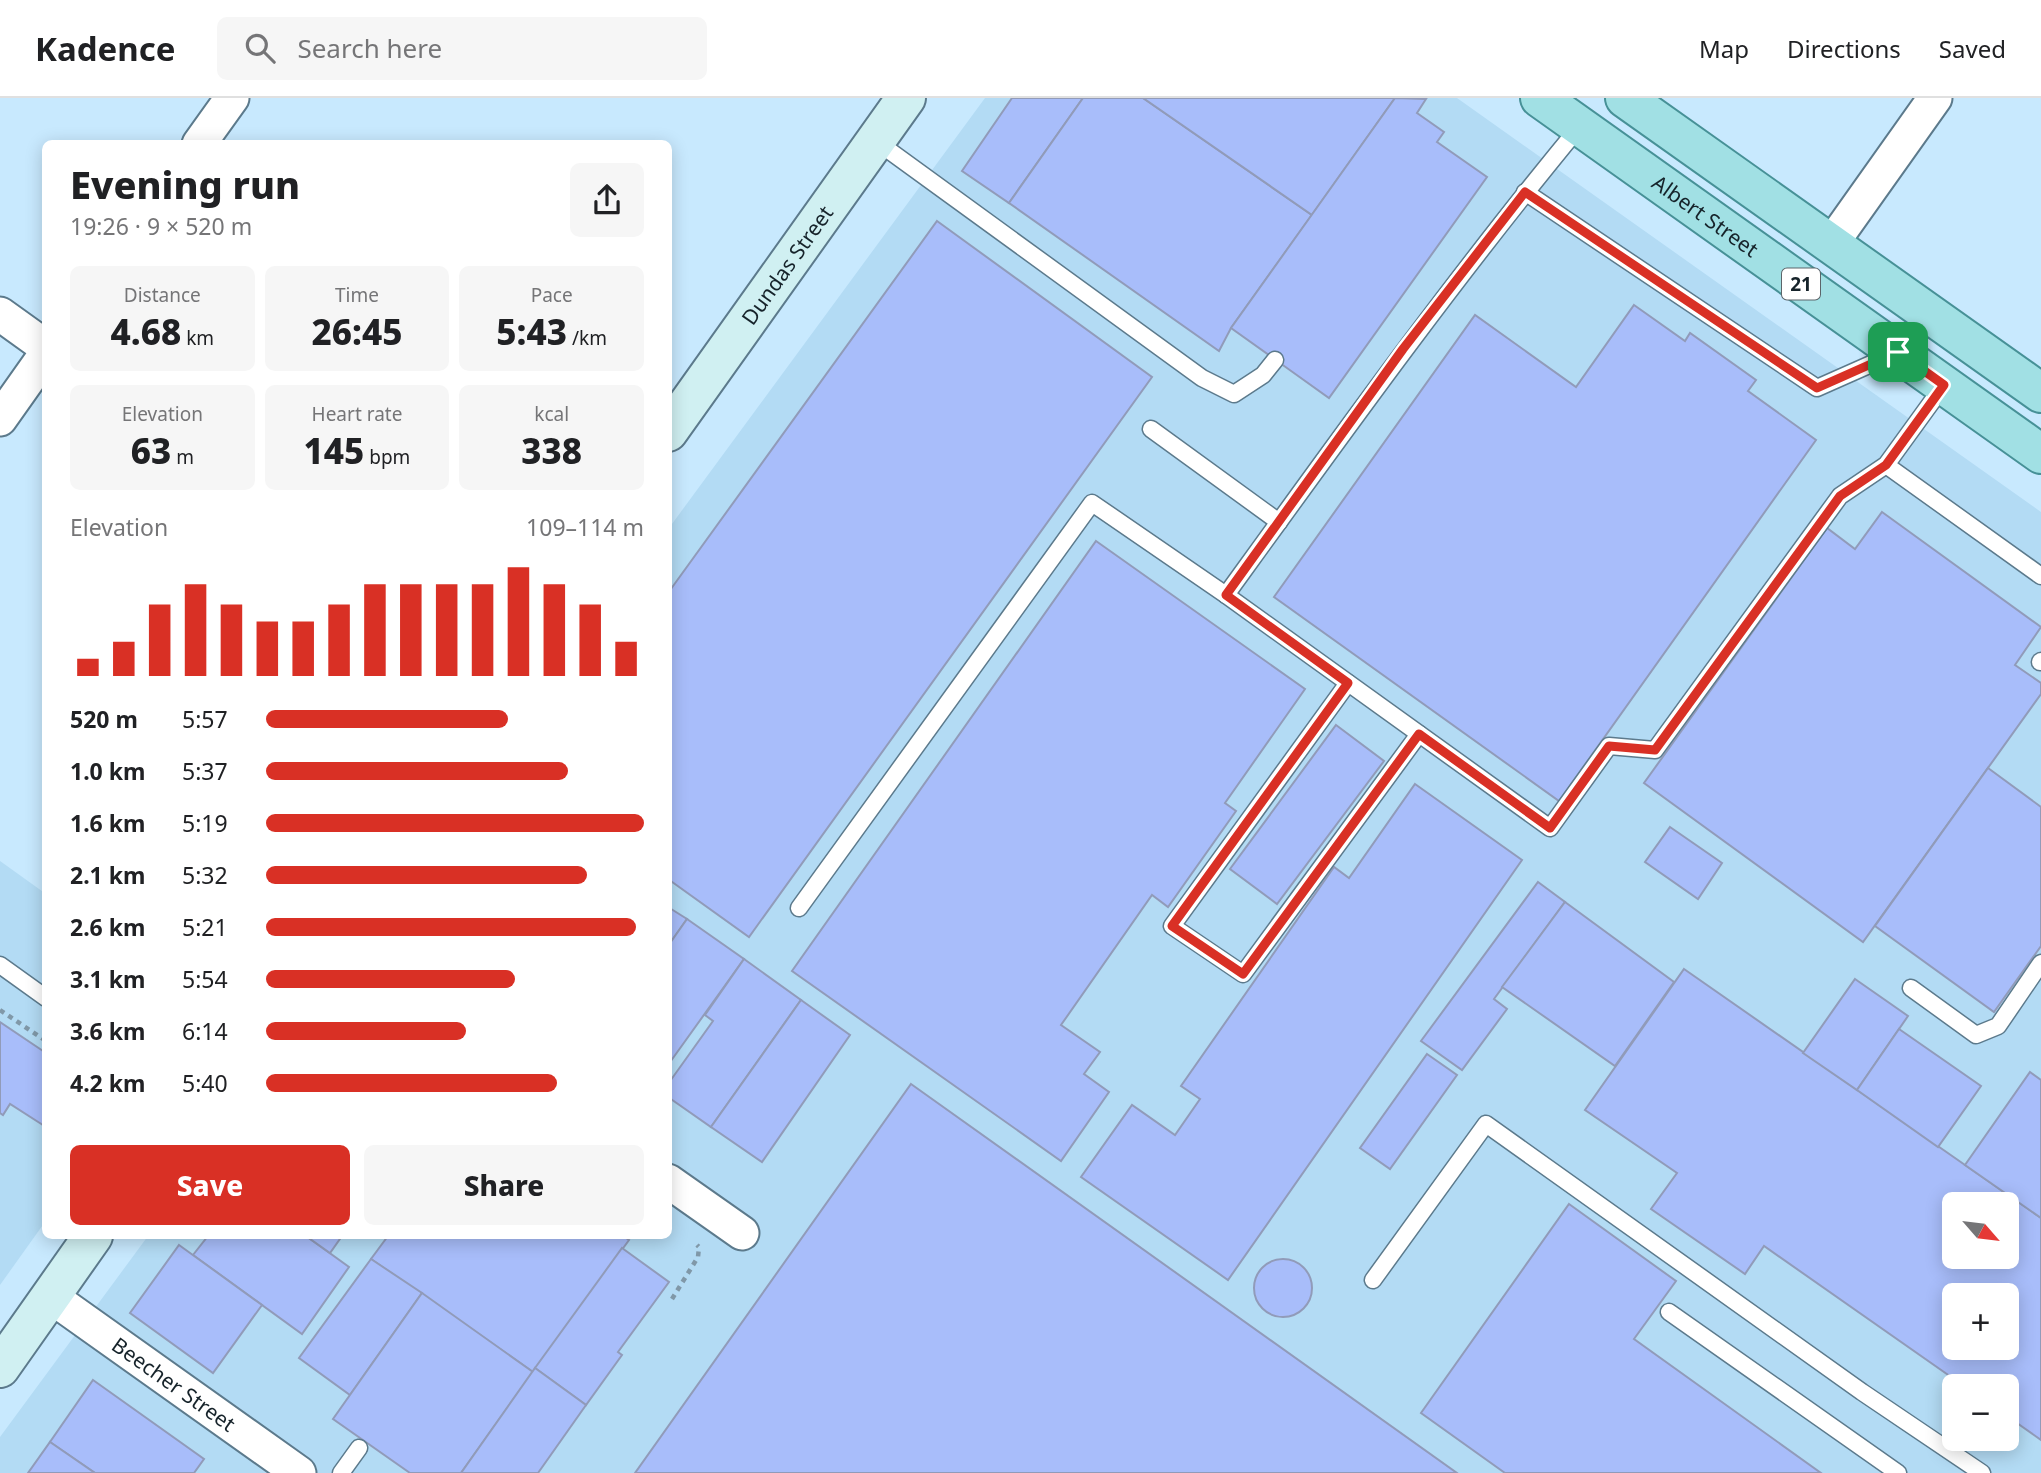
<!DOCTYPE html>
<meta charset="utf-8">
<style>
body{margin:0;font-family:"Noto Sans",sans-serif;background:#f6f6f6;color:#202124;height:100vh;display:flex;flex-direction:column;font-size:26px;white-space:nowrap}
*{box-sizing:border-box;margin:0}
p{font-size:23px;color:#757577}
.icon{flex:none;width:38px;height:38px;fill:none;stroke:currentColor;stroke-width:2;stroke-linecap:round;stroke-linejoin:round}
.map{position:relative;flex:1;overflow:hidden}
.panel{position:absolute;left:42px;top:42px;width:630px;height:1099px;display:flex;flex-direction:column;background:#fff;border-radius:10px;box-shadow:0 4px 18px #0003}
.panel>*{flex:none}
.needle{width:46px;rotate:118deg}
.tools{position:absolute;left:1942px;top:1094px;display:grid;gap:14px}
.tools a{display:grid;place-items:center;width:77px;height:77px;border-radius:10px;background:#fff;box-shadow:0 4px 18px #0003;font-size:35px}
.pin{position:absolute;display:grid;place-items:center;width:60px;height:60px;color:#fff;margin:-30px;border-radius:14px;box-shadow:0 4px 10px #0006}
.round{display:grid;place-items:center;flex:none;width:74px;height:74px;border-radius:10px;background:#f6f6f6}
.headline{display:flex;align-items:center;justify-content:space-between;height:119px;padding:0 28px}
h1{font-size:38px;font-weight:800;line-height:52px}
.figures{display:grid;grid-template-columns:repeat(3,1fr);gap:10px;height:119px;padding:7px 28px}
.figures div{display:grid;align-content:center;border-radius:10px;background:#f6f6f6;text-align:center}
.figures b{font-size:35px;font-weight:800}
.figures small{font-size:19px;font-weight:400}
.figures p{font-size:19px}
.chart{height:196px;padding:14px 28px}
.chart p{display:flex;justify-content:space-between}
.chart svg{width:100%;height:126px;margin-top:7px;stroke:#d93025;stroke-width:6}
.cta{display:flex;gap:14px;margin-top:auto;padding:14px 28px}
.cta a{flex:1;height:80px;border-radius:10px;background:#d93025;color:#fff;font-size:28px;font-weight:800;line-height:80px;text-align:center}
.cta a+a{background:#f6f6f6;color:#202124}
ul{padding:0 28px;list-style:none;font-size:23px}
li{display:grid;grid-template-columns:112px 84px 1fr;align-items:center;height:52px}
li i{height:18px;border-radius:9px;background:#d93025}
header{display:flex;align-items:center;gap:42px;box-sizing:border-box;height:98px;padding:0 35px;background:#fff;border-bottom:2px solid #e0e0e0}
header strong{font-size:33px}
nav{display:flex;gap:38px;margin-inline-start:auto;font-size:24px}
.search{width:490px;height:63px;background:#f6f6f6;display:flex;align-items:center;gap:18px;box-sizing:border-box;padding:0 24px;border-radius:10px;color:#757577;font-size:26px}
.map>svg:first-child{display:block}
.built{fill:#b3dbf4;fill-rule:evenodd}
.building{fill:#a8bdfa;stroke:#919bb9;stroke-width:2;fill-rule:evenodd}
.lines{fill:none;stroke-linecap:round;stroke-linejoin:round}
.lane-casing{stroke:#5c7a8c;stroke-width:19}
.street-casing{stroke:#5c7a8c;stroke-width:37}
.secondary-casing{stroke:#5c7a8c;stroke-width:42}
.primary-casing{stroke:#479197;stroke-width:42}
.path{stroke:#8098a8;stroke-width:4.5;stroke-dasharray:5 5;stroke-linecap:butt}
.lane{stroke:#fff;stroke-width:16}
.street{stroke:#fff;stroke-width:33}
.secondary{stroke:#d0f0f2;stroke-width:38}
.primary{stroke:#a1e0e4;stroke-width:38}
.route-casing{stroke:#fff;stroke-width:14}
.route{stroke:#d93025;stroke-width:9}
.labels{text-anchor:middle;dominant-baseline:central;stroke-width:5;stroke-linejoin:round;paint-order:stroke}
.shield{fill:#fff;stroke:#5c656a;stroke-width:2}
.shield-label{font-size:19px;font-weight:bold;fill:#16232a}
.street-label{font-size:21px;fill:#16232a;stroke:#fff}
</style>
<header>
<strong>Kadence</strong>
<div class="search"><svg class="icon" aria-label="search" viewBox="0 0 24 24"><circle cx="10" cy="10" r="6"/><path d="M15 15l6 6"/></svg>Search here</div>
<nav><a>Map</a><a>Directions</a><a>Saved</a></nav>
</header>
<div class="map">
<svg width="2041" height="1375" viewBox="0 0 2041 1375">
<rect width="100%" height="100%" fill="#c8e9fe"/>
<!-- built -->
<g class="built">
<path d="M985,0H1457L2041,414V1375H0V1339L148,1138H668L669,430ZM1955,1106H2007V1158H1955ZM1955,1197H2007V1250H1955ZM1955,1288H2007V1340H1955Z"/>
<polygon points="0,763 46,796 45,1124 0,1187"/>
</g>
<!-- building -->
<g class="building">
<polygon points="1012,0 1083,0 1009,105 962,73"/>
<polygon points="1083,0 1143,0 1312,117 1231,230 1219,253 1009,105"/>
<polygon points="1143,0 1395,0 1312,117"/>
<polygon points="1395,0 1426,1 1417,15 1444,34 1437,44 1487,79 1329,300 1231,230"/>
<polygon points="937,123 1152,279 749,839 668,781 668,495"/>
<polygon points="1634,207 1685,243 1690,235 1756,282 1748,293 1816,342 1559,703 1274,499 1475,217 1576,289"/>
<polygon points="1882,414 2041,529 2015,567 2041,585 2041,596 1863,844 1644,685 1827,430 1855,451"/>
<polygon points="1096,443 1305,591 1225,705 1236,713 1168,809 1152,797 1061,927 1100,954 1084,976 1109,994 1061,1063 792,873"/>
<polygon points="1336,627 1384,663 1277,806 1230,771"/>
<polygon points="1988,670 2041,709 2041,848 1994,914 1875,828"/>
<polygon points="1415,686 1522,762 1228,1182 1081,1079 1132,1007 1175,1037 1200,1001 1181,988 1334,769 1349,780"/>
<polygon points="1670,729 1722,765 1698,801 1645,764"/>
<polygon points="1538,784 1565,804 1494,901 1507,911 1462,972 1421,943"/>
<polygon points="1565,804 1674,884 1615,968 1502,889"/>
<polygon points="668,809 687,821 668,848"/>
<polygon points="687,821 744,861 668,967 668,848"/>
<polygon points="744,861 801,902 711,1029 668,999 668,986 713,923 705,917"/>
<path d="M1684,871L2041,1120V1342L2007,1318V1288H1964L1764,1148L1745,1176L1651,1111L1677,1075L1585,1012ZM1955,1106H2007V1158H1955ZM1955,1197H2007V1250H1955Z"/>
<polygon points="1855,881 1908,918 1857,992 1803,955"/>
<polygon points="801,902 850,937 762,1064 711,1029"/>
<polygon points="0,924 46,955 46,1029 10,1006 3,1017 0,1015"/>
<polygon points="1899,931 1981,988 1938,1049 1857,992"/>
<polygon points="1427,956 1457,977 1390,1071 1360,1050"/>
<polygon points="2030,974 2041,982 2041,1120 1965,1067"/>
<polygon points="911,986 1457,1375 635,1375"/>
<polygon points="1569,1106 1676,1183 1634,1241 1821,1375 1505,1375 1421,1315"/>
<polygon points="208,1138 306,1138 349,1169 302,1236 193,1157"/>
<polygon points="306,1138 342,1138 330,1155"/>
<polygon points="388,1138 623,1138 629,1142 533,1274 371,1161"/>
<polygon points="179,1147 262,1207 213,1275 130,1215"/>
<polygon points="622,1150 669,1184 618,1254 622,1257 586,1307 535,1270"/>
<polygon points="371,1161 422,1195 350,1297 299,1260"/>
<circle cx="1283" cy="1190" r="29"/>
<polygon points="422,1195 533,1274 461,1375 410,1375 333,1321"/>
<polygon points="535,1270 586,1307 538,1375 461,1375"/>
<polygon points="93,1282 204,1361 194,1375 95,1375 50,1344"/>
<polygon points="50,1344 95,1375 28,1375"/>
</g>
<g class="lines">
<!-- lane casing -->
<g class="lane-casing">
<g id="lane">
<polyline points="876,43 1202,280 1234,296 1263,277 1275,262"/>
<polyline points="1525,94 1817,290 1896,255"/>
<polyline points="1151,331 1279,424"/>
<polyline points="1886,367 2041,478"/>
<path d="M1226,497C1341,338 1455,179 1580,28"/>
<polyline points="2040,564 2041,563"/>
<polyline points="1348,585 1172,828 1243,876 1419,636"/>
<polyline points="799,810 1092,405 1226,497 1550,730 1609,648 1655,652 1840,398 1886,367 1944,287"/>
<polyline points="0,867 46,900"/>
<polyline points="1911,890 1976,937 1998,928 2041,865"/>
<polyline points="1373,1182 1486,1026 1862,1294 1982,1375"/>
<polyline points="1669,1214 1898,1375"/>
<polyline points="341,1375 359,1350"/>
</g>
</g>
<!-- street casing -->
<g class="street-casing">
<g id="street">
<polyline points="199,46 232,0"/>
<polyline points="1832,145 1935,0"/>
<polyline points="0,216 46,249"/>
<polyline points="0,321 46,256"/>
<polyline points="668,1083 742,1135"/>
<path id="s1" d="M50,1198L299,1375"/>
</g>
</g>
<!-- secondary casing -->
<g class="secondary-casing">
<g id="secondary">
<path id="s2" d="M668,334L906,0"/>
<polyline points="0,1270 93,1138"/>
</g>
</g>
<!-- primary casing -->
<g class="primary-casing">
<g id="primary">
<path id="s3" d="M1540,0L2041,356"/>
<polyline points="1625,0 2041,295"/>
</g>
</g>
<!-- path -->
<g class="path">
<polyline points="0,912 46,943"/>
<polyline points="672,1201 698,1159 699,1149 697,1147"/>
</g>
<!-- lane -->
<use href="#lane" class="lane"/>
<!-- street -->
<use href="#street" class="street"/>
<!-- secondary -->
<use href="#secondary" class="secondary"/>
<!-- primary -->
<use href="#primary" class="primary"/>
</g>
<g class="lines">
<!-- route casing -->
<g class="route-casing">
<polygon id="route" points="1525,94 1817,290 1898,254 1944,287 1886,367 1840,398 1655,652 1609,648 1550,730 1419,636 1243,876 1172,828 1348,585 1226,497 1403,251"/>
</g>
<!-- route -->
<use href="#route" class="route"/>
</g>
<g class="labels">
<!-- shield labels -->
<rect class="shield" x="1782" y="170.5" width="38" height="31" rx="5"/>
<g class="shield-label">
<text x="1801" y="186">21</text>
</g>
<!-- street labels -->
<g class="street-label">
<text stroke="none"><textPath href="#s3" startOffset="203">Albert Street</textPath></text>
<text stroke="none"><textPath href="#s2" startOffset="205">Dundas Street</textPath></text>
<text stroke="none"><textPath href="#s1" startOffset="152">Beecher Street</textPath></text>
</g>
</g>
</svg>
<div class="tools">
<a><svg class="needle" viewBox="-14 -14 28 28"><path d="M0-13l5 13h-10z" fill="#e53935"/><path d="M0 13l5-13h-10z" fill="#757577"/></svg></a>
<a>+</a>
<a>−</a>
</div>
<div class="pin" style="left:1898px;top:254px;background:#1e9e55"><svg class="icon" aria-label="arrive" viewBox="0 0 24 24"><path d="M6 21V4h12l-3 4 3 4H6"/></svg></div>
<section class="panel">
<div class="headline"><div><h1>Evening run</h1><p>19:26 · 9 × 520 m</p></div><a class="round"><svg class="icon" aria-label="share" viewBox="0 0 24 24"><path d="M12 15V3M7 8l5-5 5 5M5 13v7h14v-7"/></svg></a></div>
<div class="figures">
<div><p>Distance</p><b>4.68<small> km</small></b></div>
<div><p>Time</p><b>26:45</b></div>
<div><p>Pace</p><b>5:43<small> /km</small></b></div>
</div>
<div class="figures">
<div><p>Elevation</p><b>63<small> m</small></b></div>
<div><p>Heart rate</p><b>145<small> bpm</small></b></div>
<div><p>kcal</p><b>338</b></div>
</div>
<div class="chart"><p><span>Elevation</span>109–114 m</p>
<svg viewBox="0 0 160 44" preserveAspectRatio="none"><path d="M5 44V38M15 44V32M25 44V19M35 44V12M45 44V19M55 44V25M65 44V25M75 44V19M85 44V12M95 44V12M105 44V12M115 44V12M125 44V6M135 44V12M145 44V19M155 44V32"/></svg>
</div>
<ul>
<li><b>520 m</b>5:57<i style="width:64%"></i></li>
<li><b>1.0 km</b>5:37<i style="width:80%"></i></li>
<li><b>1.6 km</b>5:19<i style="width:100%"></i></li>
<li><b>2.1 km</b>5:32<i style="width:85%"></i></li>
<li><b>2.6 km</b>5:21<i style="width:98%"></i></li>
<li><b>3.1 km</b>5:54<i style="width:66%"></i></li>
<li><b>3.6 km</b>6:14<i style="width:53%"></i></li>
<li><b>4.2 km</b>5:40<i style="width:77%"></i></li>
</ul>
<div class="cta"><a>Save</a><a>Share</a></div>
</section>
</div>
